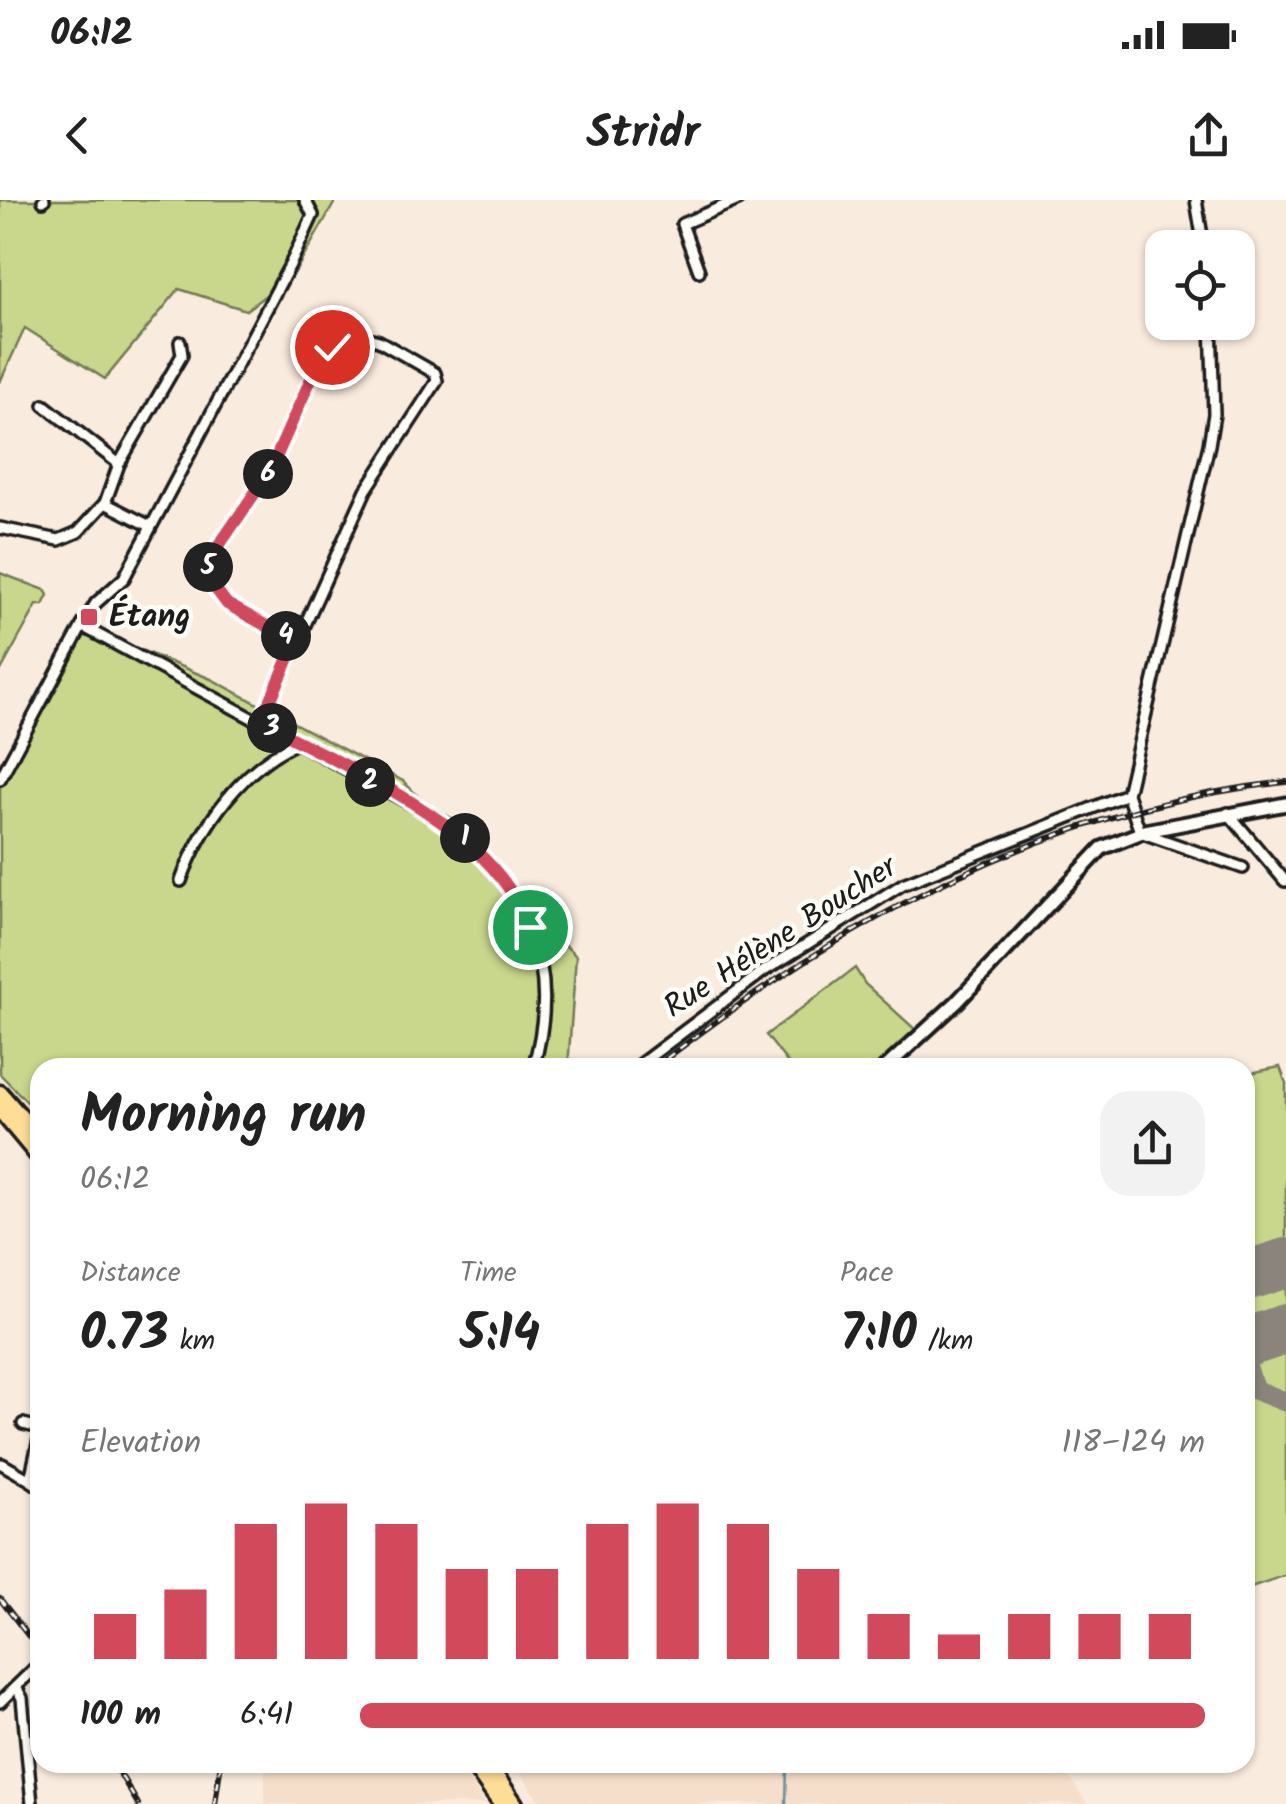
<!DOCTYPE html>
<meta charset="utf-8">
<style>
body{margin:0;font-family:Kalam,sans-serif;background:#f2f2f2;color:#222;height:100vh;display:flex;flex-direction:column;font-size:38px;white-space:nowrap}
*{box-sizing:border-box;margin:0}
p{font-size:32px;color:#767676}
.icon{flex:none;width:55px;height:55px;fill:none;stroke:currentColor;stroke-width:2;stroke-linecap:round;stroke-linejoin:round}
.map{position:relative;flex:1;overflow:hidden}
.sheet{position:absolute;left:30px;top:858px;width:1225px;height:715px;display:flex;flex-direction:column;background:#fff;border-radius:30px;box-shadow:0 2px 8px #0004}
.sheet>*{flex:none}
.fabs{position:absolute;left:1145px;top:30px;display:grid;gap:20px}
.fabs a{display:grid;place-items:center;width:110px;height:110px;border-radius:20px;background:#fff;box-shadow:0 2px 8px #0004;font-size:50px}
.pin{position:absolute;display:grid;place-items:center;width:85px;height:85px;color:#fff;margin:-42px;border:5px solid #fff;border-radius:50%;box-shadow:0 2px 10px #0007}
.km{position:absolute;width:50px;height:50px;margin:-25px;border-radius:50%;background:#222;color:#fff;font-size:28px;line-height:50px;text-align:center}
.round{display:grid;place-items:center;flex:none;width:105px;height:105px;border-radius:30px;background:#f2f2f2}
.head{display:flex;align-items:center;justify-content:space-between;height:170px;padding:0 50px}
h1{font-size:55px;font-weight:600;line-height:75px}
.figures{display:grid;grid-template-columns:repeat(3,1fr);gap:15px;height:170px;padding:10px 50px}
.figures div{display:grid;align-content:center}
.figures b{font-size:50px;font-weight:600}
.figures small{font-size:28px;font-weight:400}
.figures p{font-size:28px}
.chart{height:280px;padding:20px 50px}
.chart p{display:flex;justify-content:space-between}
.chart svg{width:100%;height:180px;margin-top:10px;stroke:#d1495b;stroke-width:6}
ul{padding:0 50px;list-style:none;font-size:32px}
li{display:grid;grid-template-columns:160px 120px 1fr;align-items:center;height:75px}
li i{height:25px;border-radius:12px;background:#d1495b}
.status{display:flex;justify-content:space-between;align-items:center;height:70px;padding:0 50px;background:#fff;direction:ltr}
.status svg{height:28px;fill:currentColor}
header{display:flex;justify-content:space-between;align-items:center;height:130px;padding:0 50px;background:#fff;font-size:45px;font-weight:600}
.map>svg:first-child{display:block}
.built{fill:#f6dfca}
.green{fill:#c8d78b;stroke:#727a54;stroke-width:2.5}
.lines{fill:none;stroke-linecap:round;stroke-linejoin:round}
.stream{stroke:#678fa2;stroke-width:2.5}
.taxiway{stroke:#8a847c;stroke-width:20}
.runway{stroke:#8a847c;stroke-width:50}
.minor-casing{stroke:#1c1c1c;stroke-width:16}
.tertiary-casing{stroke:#1c1c1c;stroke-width:19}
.primary-casing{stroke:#1c1c1c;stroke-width:21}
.minor{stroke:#fdfcf7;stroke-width:9}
.tertiary{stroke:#fdfcf7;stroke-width:11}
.primary{stroke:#fedd96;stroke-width:14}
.rail-casing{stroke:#1c1c1c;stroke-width:6}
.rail{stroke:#fdfcf7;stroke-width:2.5;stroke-dasharray:8;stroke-linecap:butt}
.route-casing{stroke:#fff;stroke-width:20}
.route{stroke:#d1495b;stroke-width:12}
.poi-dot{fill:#d1495b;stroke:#fdfcf7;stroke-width:4}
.labels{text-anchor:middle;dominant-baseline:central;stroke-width:9;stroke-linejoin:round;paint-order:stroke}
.poi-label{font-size:32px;font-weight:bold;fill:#1c1c1c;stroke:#fdfcf7;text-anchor:start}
.street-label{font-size:32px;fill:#1c1c1c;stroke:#fdfcf7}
</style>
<div class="status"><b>06:12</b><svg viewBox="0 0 49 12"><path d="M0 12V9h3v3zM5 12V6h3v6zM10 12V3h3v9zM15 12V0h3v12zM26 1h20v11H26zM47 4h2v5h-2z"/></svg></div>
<header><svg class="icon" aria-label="back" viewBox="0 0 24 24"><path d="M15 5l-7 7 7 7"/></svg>Stridr<svg class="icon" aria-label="share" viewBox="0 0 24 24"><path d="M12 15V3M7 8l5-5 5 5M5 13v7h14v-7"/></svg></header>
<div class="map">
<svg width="1286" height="1604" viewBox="0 0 1286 1604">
<rect width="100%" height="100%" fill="#f9ebdd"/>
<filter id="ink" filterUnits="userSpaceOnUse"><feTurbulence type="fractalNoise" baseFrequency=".01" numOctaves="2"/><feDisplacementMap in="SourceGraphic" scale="20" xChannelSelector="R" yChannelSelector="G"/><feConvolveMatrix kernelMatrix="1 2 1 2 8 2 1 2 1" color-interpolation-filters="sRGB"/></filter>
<g filter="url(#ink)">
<!-- built -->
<g class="built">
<polygon points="265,1563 457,1563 486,1604 265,1604"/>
<polygon points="1013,1563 1020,1568 1060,1563 1087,1604 542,1604 513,1563"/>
</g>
<!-- green -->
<g class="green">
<polygon points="0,0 336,0 294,74 246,110 179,89 105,179 25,128 0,182"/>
<polygon points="0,373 45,390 48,395 43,405 37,405 0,472"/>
<polygon points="78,424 211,479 403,581 576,756 568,867 40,868 40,915 0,874 0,566"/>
<polygon points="855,768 865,784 917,831 878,868 791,867 766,835"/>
<polygon points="1280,867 1286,883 1286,1375 1245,1389 1245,874"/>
</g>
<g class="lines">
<!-- stream -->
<polyline class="stream" points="786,1604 787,1562"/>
<!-- taxiway -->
<g class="taxiway">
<polyline points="1245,1066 1279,1065"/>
<polyline points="1245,1162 1255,1190 1286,1202"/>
</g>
<!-- runway -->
<g class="runway">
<polyline points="1245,1076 1286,1063"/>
<polyline points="1245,1143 1286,1129"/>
</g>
<!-- minor casing -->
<g class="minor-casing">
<g id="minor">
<polyline points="1196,0 1204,48"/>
<polyline points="43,1 44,0"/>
<polyline points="699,71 682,24 738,0"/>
<polyline points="1211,122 1214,214 1209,245 1127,594 1140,632 1243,668"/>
<polyline points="44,205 119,264"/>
<polyline points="105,303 150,326"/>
<polyline points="0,328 59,340 78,332 105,303 119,264 182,155 180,142"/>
<path d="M82,426L450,625C526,695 564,762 533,868"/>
<polyline points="261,522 366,290 437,181 435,173 379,141 358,135 332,147 314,172 270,271 209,360 206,376 227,404 296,442"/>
<polyline points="0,579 82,426 96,403 124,378 291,63 313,15 305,0"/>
<polyline points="1228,613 1285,681"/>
<path d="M181,681C201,625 243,566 299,542"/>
<polyline points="635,868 764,771 903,684 1127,594"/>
<polyline points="23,1224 40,1228"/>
<polyline points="40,1235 30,1280 40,1287"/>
<polyline points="2,1264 30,1280"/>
<polyline points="16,1487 22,1498 32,1604"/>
<polyline points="0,1502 40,1463"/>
</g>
</g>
<!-- tertiary casing -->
<g class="tertiary-casing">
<polyline id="tertiary" points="885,868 957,802 1102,648 1145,631 1286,604"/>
</g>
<!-- primary casing -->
<g class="primary-casing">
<g id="primary">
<polyline points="0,893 40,939"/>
<polyline points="0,910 40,958"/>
<polyline points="471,1562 501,1604"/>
<polyline points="486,1562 515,1604"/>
</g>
</g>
<!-- minor -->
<use href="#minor" class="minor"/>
<!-- tertiary -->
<use href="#tertiary" class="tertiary"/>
<!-- primary -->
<use href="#primary" class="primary"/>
<!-- rail casing -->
<g class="rail-casing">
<g id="rail">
<path d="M654,868C845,720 1043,609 1286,582"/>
<polyline points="0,1399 40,1451"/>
<polyline points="113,1562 138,1604"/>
<polyline points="215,1604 221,1562"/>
</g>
</g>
<!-- rail -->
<use href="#rail" class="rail"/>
</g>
</g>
<g class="lines" filter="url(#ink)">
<!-- route casing -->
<g class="route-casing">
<path id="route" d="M332,147L314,172L270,271L209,360L206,376L227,404L296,442L261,522C355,573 488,622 530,727"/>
</g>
<!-- route -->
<use href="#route" class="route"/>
</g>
<!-- markers -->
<rect class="poi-dot" x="79" y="407" width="20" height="20" rx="5"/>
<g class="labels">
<!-- poi labels -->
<g class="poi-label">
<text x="109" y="417">Étang</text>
</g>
<!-- street labels -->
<g class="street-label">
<text transform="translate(781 738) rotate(-33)">Rue Hélène Boucher</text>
</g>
</g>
</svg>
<div class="fabs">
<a><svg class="icon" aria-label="locate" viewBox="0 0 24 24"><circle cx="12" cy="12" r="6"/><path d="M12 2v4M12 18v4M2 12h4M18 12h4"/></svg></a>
</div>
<div class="pin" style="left:530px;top:727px;background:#1e9e55"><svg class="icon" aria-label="arrive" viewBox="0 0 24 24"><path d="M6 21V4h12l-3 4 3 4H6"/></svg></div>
<div class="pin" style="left:332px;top:147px;background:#d93025"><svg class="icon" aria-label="check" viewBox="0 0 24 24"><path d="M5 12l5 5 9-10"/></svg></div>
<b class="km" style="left:465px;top:638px">1</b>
<b class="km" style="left:370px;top:582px">2</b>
<b class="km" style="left:272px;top:528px">3</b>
<b class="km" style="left:286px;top:436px">4</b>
<b class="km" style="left:208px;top:367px">5</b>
<b class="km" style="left:268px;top:274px">6</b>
<section class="sheet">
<div class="head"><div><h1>Morning run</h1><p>06:12</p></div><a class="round"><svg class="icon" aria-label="share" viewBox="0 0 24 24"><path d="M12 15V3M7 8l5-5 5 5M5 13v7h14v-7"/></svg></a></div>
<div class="figures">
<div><p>Distance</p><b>0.73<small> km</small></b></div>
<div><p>Time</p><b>5:14</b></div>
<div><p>Pace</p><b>7:10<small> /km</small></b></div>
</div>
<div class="chart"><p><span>Elevation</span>118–124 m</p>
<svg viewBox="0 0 160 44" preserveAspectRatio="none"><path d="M5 44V33M15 44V27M25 44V11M35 44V6M45 44V11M55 44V22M65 44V22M75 44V11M85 44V6M95 44V11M105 44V22M115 44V33M125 44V38M135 44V33M145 44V33M155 44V33"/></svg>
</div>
<ul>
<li><b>100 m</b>6:41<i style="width:100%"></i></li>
</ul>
</section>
</div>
